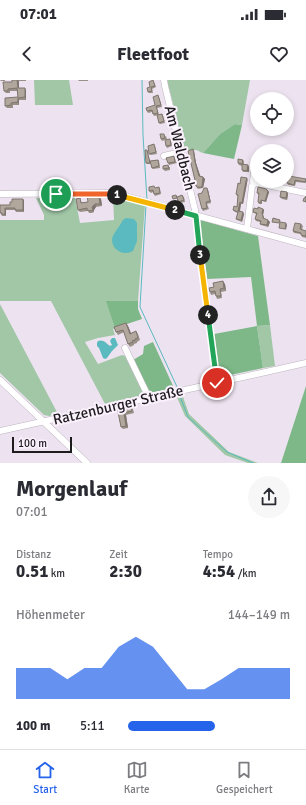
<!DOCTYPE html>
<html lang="de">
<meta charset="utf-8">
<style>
body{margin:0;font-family:Signika,sans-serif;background:#f7f7f7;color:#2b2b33;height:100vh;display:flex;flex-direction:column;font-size:15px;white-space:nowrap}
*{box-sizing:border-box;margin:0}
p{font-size:13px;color:#7c7c81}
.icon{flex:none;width:22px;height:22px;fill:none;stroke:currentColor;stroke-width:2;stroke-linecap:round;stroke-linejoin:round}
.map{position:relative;height:383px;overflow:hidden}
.side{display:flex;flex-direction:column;background:#fff;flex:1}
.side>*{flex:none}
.fabs{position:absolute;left:250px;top:12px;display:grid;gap:8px}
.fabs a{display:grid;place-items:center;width:44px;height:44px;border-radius:50%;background:#fff;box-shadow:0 2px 6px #0003;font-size:20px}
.scale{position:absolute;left:12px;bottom:10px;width:60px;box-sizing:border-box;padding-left:4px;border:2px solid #1e1b1f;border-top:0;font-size:11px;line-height:14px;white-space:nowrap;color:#1e1b1f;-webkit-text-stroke:3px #faf1fd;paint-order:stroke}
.pin{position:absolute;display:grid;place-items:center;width:34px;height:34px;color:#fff;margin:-17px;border:2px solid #fff;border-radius:50%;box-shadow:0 1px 4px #0007}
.km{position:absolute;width:20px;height:20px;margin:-10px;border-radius:50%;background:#222;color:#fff;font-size:11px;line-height:20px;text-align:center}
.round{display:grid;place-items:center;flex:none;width:42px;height:42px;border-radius:21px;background:#f7f7f7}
.summary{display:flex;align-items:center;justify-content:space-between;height:68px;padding:0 16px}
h1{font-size:22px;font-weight:800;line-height:30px}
.metrics{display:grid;grid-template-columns:repeat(3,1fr);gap:6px;height:68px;padding:4px 16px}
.metrics div{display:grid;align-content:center}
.metrics b{font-size:17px;font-weight:800}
.metrics small{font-size:11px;font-weight:400}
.metrics p{font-size:11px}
.chart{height:112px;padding:8px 16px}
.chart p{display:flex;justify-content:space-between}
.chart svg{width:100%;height:72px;margin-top:4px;fill:#2563eb;opacity:.7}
ul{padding:0 16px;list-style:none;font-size:13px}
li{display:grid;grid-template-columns:64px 48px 1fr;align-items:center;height:30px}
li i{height:10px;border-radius:5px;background:#2563eb}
.status{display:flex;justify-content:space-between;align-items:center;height:28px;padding:0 20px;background:#fff;direction:ltr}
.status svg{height:11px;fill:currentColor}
header{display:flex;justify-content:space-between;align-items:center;height:52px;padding:0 16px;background:#fff;font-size:18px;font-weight:800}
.tab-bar{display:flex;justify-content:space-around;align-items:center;height:56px;border-top:1px solid #e1e1e2;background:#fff;font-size:11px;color:#7c7c81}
.tab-bar a{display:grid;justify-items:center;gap:2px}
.tab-bar .selected{color:#2563eb}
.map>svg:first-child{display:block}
.green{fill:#a1c7a7}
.forest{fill:#7eb888}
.water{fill:#5ababf}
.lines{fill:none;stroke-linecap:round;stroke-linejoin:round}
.stream{stroke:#5ababf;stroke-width:1}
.minor-casing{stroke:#bcb3bf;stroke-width:7}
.minor{stroke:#fff;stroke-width:6}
.wall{fill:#999087}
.shaded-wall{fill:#7d756e}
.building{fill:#b2a79d;stroke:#7d756e}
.split-1-casing{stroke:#fff;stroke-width:8}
.split-2-casing{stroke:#fff;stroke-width:8}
.split-3-casing{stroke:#fff;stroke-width:8}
.split-4-casing{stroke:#fff;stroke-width:8}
.split-5-casing{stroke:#fff;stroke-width:8}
.split-1{stroke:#f0652b;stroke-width:5}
.split-2{stroke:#f5b400;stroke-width:5}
.split-3{stroke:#22a559;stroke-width:5}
.split-4{stroke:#f5b400;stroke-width:5}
.split-5{stroke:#22a559;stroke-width:5}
.labels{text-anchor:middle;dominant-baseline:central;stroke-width:4;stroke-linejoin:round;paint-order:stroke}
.street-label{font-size:15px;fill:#1e1b1f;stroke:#faf1fd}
</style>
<div class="status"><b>07:01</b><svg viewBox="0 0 49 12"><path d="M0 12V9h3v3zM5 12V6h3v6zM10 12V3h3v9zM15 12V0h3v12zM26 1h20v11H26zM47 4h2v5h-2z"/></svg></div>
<header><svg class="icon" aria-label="back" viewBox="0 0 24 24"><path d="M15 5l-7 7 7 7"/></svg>Fleetfoot<svg class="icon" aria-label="heart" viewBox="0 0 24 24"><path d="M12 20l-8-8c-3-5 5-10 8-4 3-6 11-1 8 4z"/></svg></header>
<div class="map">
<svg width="306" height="383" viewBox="0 0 306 383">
<rect width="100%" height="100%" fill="#ede3f0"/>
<!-- green -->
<g class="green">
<polygon points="34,0 69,0 73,25 35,25"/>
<polygon points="167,0 250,0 242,45 235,44 220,54 203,73 200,72 199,71 196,70 185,71"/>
<polygon points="75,117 80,143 114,140 113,117 145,125 138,221 107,221 115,248 113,249 115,255 98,258 85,262 98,284 122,275 125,276 144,315 105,324 51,221 0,221 0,140 44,140 44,135 36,118"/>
<polygon points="0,224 58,334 49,336 44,335 0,293"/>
<polygon points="270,245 275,286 263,288 257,246"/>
<polygon points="182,314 189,334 229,372 258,383 248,383 225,375 185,336 176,315"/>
</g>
<!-- forest -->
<g class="forest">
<polygon points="235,44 242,45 234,79 203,73 220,54"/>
<polygon points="201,140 258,156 270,245 257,246 263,288 221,297 219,296 214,254 257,246 251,197 207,199 199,142"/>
<polygon points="106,221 138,221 138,229 142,239 115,248"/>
<polygon points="153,262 174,308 149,313 133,280 143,274 144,266"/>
<polygon points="306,306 306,383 281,383"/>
</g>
<!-- water -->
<g class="water">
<path d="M126,138L134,139L137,143V161L133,171C124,176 112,171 112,159C113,154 117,150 120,145C122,142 122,140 126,138Z"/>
<path d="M112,258H115L118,265L112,271L107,278L105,279L103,278L99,268L97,266V263L98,261C103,259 106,263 110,266L112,265L110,261Z"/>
</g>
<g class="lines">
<!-- stream -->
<g class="stream">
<polyline points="142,0 143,55 147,120"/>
<polyline points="146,125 140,227 178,309"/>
<polyline points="179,314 188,337 227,372 253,383"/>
</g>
<!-- minor casing -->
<g class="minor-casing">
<g id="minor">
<polyline points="164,0 165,6 195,130 217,303"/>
<polyline points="164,76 181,72"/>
<polyline points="254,104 253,101 255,84"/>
<polyline points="0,114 113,113 306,165"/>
<polyline points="247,149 252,106 254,104 257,103 306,113"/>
<polyline points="125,268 149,318"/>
<polyline points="0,300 87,383"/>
<polyline points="0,351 306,283"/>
</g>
</g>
<!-- minor -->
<use href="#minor" class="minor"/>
</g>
<!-- wall -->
<g class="wall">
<polygon points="0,0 5,0 5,1 1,1"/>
<polygon points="12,0 26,0 26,1 19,1 19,8 26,10 26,20 19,20 19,25 13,25 13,28 7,28 5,26 18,17 17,11 10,11 10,13 6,13 4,11 12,2"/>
<polygon points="78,0 88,0 88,1 79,1"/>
<polygon points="154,2 156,7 152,9 153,13 149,13 148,12 150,7"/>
<polygon points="159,17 162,27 157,28 159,35 162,34 163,36 165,43 160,44 159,43 158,35 154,36 152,32 148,33 147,31 155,25"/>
<polygon points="166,56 167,59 162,61 161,59"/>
<polygon points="170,59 171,60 172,66 167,68 166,66"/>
<polygon points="155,66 157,74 151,75 149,74"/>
<polygon points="147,70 150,81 158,80 159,81 160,88 153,89 152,88 151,84 147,84 146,83"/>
<polygon points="194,71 196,83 200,96 203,97 205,99 203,108 198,109 195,105"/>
<polygon points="174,76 175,78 177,83 169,85 168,83"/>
<polygon points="243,80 244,82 244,84 249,87 249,92 243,92 242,90 242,86 239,85 238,83"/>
<polygon points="170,87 170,90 165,91 163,89"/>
<polygon points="247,98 248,100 247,103 243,124 241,124 240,132 244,134 242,142 237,140 236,139 238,133 235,132 233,130 237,127 238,116 237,116 236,114 240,104"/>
<polygon points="288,98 306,99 306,103 296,102 295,106 288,105 287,103"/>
<polygon points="159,107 160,109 161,114 155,116 153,112 151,113 149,111"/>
<polygon points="266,109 269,112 266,122 262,121 262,124 259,124 258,122 259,115 257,113"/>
<polygon points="208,110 211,123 207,124 209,129 203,131 202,129 202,113"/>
<polygon points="287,112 288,114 287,120 282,119 280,117"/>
<polygon points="182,115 184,117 185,122 180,123 178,122"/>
<polygon points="93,117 99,117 101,119 102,126 96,127 94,130 94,132 92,133 89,133 88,131 80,132 78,130 80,118 81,121 82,123 88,122"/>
<polygon points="23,119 24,121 24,132 16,132 15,130 6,130 6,136 2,136 1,133 0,133 0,125 10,125 12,122"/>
<polygon points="258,129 263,129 264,130 263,135 264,137 264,139 270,142 268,147 261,145 260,144 260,142 256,141 255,139 256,134 254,133 253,132"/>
<polygon points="301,144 303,146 302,150 306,151 306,158 302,157 301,154 294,153 293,151"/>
<polygon points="225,204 226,211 221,212 222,218 217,219 216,216 215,214 211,215 210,212 214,207"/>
<polygon points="126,243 128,246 131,253 136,251 138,254 140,260 137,262 137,263 134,264 134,265 130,267 128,264 124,252 118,255 116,252"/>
<polygon points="132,326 134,333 126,335 128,348 123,349 121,347 117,327"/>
</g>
<!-- shaded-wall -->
<g class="shaded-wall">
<polygon points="17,0 19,1 19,11 18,8"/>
<polygon points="25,8 26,10 26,20 25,17"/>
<polygon points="18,18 19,20 19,25 18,22"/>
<polygon points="193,69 194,71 196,83 201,98 199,96 195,82"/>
<polygon points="248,85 249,87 249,92 247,91"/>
<polygon points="203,97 205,99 203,108 202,107"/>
<polygon points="246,101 247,103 243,124 242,123"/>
<polygon points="207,108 208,110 211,123 210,121"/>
<polygon points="268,111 269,112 266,122 265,121"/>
<polygon points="287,112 288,114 287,120 286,118"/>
<polygon points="99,117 101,119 102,126 100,124"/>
<polygon points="23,119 24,121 24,132 23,130"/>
<polygon points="240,122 241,124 239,133 238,131"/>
<polygon points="95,124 96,127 94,130 94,132 93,130 92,127"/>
<polygon points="5,128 6,130 6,136 5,134"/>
<polygon points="263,129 264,130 263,135 262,133"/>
<polygon points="243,132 244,134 242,142 241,140"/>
<polygon points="268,140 270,142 268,147 267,145"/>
<polygon points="286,143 287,145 286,150 285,149"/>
<polygon points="223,201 225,204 226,211 224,208"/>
<polygon points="126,243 128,246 132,256 130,254"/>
<polygon points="124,333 126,335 128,348 126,346"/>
</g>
<!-- building -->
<g class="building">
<polygon points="12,0 17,0 18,8 25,8 25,17 18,18 18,22 11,23 11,25 5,26 5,18 18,17 17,8 8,9 8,11 4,11 3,2 12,2"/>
<polygon points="153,0 155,6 151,7 152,11 148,12 147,8 150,7 149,2"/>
<polygon points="158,15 161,25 156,26 158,33 153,34 152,30 147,31 146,28 155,25 153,17"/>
<polygon points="162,34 164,41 159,43 157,35"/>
<polygon points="160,54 164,54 165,58 161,59"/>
<polygon points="170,59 171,65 166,66 165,60"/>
<polygon points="154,64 156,72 149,74 148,66"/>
<polygon points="193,69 195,82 199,96 203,97 202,107 197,107 196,105 195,105 194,101 195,100 188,71"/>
<polygon points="145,70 147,70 150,83 146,83"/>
<polygon points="174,76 175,82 168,83 166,78"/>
<polygon points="238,79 243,80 242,84 238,83"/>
<polygon points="158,80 159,86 152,88 150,81"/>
<polygon points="242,84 248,85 247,91 242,90"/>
<polygon points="168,85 169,88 163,89 163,86"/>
<polygon points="289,96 306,99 305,102 295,100 294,105 287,103 288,98 289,98"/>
<polygon points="241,97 247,98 246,101 242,123 240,122 238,131 243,132 241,140 236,139 238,132 233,130 234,126 237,127 238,115 236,114 237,109 238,103 240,104"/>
<polygon points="154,106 155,108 159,107 160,113 154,114 153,110 149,111 149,107"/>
<polygon points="258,107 266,109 268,111 265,121 261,120 261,123 258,122 259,113 257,113"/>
<polygon points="204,108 207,108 210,121 206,122 207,128 202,129 198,114 202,113"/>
<polygon points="281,111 287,112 286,118 280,117"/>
<polygon points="87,115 92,115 92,117 99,117 100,124 95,124 92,127 93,130 90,131 87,130 87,128 78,130 76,119 80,118 81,123 88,122"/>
<polygon points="176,115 177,118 173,119 172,116"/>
<polygon points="182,115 184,120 178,122 177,117"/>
<polygon points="306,116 306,122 303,121 304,118 305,118"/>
<polygon points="12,119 23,119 23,130 15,130 15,128 5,128 5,134 1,134 1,132 0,132 0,125 10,125 10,122 12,122"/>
<polygon points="258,127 263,129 262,133 263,136 263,138 268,140 267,145 260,144 261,141 255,139 257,133 253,132 254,128 258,129"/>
<polygon points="273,138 280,140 279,143 272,142"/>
<polygon points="280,142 286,143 285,149 279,148"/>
<polygon points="295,143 301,144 300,149 306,151 306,156 301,155 301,153 293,151"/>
<polygon points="223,201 224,208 220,209 221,216 216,216 215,211 210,212 209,208 214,207 213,203"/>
<polygon points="126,243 130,254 136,251 138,258 135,259 135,260 132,261 133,262 128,264 123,250 116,252 114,247"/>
<polygon points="130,324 132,331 124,333 126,346 121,347 117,327"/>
</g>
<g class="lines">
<!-- split-1 casing -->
<g class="split-1-casing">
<polyline id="split-1" points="56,114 113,114 117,115"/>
</g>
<!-- split-2 casing -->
<g class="split-2-casing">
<polyline id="split-2" points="117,115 175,130"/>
</g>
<!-- split-3 casing -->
<g class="split-3-casing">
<polyline id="split-3" points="175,130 196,136 200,175"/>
</g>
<!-- split-4 casing -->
<g class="split-4-casing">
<polyline id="split-4" points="200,175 208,235"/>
</g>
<!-- split-5 casing -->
<g class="split-5-casing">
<polyline id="split-5" points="208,235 217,303"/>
</g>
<!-- split-1 -->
<use href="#split-1" class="split-1"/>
<!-- split-2 -->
<use href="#split-2" class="split-2"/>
<!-- split-3 -->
<use href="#split-3" class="split-3"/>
<!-- split-4 -->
<use href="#split-4" class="split-4"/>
<!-- split-5 -->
<use href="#split-5" class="split-5"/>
</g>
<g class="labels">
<!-- street labels -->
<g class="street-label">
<text transform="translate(180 68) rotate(76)">Am Waldbach</text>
<text transform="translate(118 325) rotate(-13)">Ratzenburger Straße</text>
</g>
</g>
</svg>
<div class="fabs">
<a><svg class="icon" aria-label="locate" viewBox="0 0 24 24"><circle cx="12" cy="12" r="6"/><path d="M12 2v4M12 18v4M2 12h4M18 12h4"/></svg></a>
<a><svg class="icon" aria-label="layers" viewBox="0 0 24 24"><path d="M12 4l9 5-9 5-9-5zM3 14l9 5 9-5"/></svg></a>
</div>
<div class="scale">100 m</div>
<div class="pin" style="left:56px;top:114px;background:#1e9e55"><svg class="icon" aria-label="arrive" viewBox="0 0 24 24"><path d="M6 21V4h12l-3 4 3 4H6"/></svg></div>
<div class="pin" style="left:217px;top:303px;background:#d93025"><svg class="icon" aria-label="check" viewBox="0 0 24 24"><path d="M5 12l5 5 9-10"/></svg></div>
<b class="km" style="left:117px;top:115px">1</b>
<b class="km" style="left:175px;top:130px">2</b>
<b class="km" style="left:200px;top:175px">3</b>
<b class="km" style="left:208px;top:235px">4</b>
</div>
<section class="side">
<div class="summary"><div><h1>Morgenlauf</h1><p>07:01</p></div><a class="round"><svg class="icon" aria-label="share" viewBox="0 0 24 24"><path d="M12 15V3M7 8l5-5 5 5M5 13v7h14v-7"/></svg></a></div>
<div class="metrics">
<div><p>Distanz</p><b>0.51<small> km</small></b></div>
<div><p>Zeit</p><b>2:30</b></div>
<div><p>Tempo</p><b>4:54<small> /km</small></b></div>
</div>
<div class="chart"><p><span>Höhenmeter</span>144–149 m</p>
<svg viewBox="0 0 160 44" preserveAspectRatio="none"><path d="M0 44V25L10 25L20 25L30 32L40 25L50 25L60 12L70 6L80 12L90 25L100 38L110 38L120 32L130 25L140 25L150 25L160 25V44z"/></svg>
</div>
<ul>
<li><b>100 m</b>5:11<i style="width:54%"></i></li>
</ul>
</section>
<nav class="tab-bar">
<a class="selected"><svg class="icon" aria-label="home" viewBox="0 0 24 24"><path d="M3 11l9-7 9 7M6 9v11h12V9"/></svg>Start</a>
<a><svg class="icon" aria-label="map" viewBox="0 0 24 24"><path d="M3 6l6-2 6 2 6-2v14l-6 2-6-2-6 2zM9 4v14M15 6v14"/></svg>Karte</a>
<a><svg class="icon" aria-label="saved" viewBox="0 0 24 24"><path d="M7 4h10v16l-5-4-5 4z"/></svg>Gespeichert</a>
</nav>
